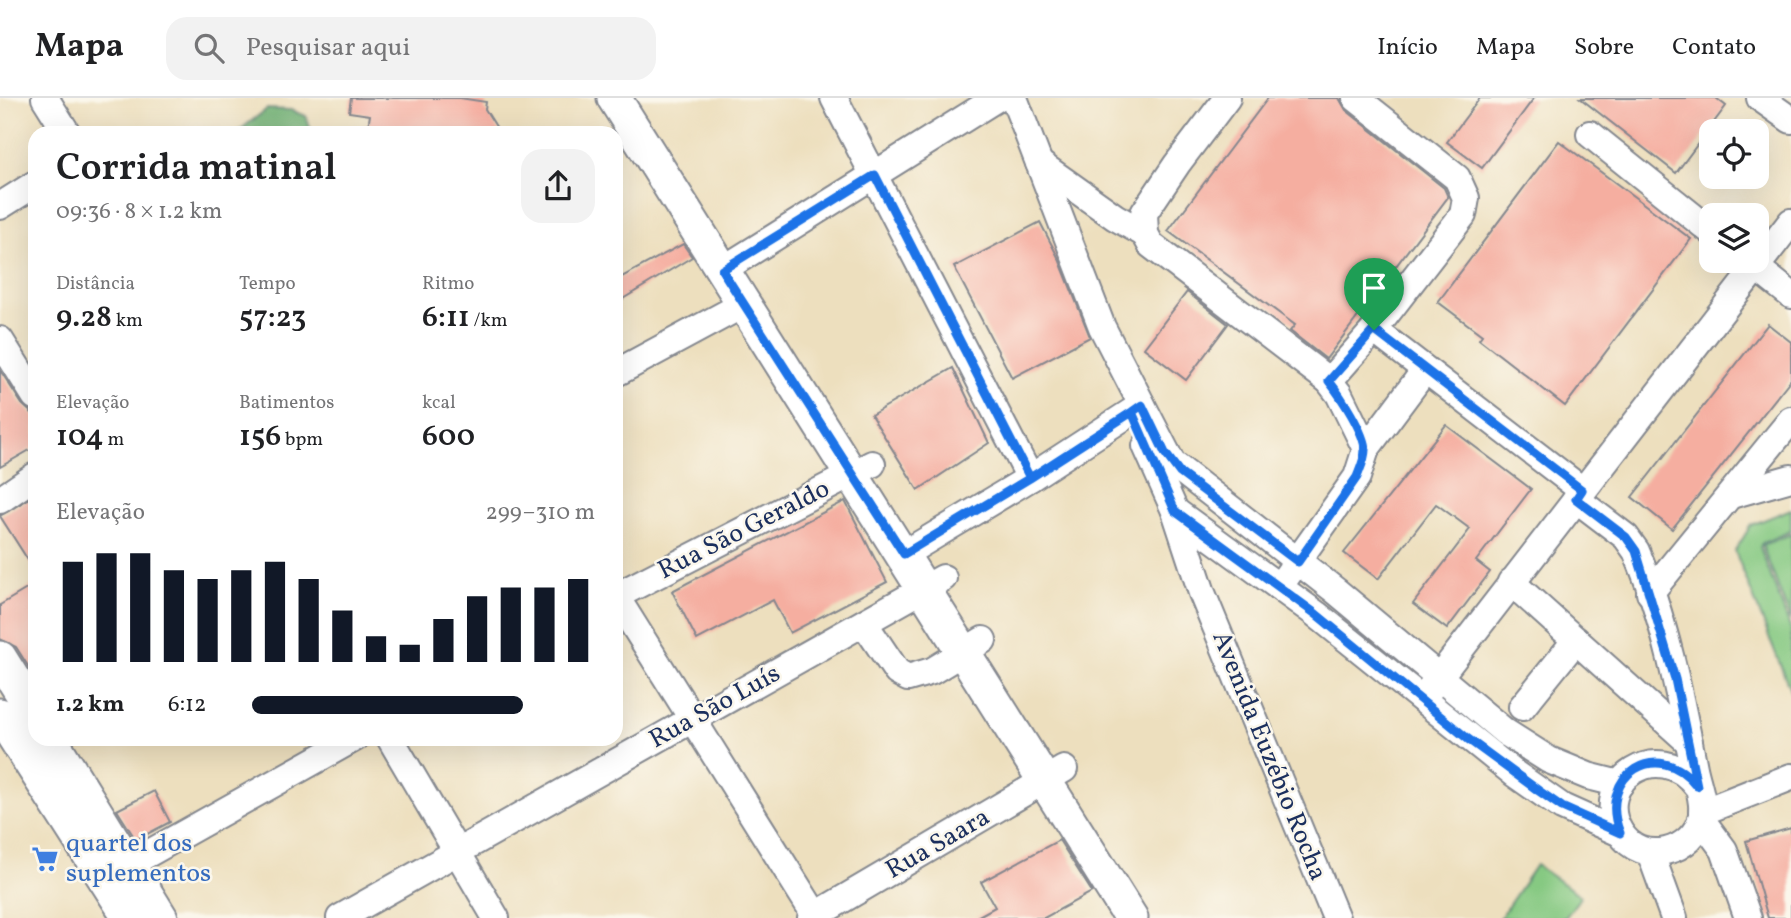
<!DOCTYPE html>
<html lang="pt">
<meta charset="utf-8">
<style>
body{margin:0;font-family:Vollkorn,serif;background:#f2f2f2;color:#202124;height:100vh;display:flex;flex-direction:column;font-size:26px;white-space:nowrap}
*{box-sizing:border-box;margin:0}
p{font-size:23px;color:#757577}
.icon{flex:none;width:38px;height:38px;fill:none;stroke:currentColor;stroke-width:2;stroke-linecap:round;stroke-linejoin:round}
.map{position:relative;flex:1;overflow:hidden}
.side{position:absolute;left:28px;top:28px;width:595px;height:620px;display:flex;flex-direction:column;background:#fff;border-radius:21px;box-shadow:0 7px 28px #0002}
.side>*{flex:none}
.tools{position:absolute;left:1699px;top:21px;display:grid;gap:14px}
.tools a{display:grid;place-items:center;width:70px;height:70px;border-radius:14px;background:#fff;box-shadow:0 7px 28px #0002;font-size:35px}
.pin{position:absolute;display:grid;place-items:center;width:60px;height:60px;color:#fff;margin:-72px -30px;border-radius:50% 50% 50% 0;rotate:-45deg;box-shadow:0 0 7px #0007}
.pin .icon{rotate:45deg}
.round{display:grid;place-items:center;flex:none;width:74px;height:74px;border-radius:21px;background:#f2f2f2}
.summary{display:flex;align-items:center;justify-content:space-between;height:119px;padding:0 28px}
h1{font-size:38px;font-weight:600;line-height:52px}
.figures{display:grid;grid-template-columns:repeat(3,1fr);gap:10px;height:119px;padding:7px 28px}
.figures div{display:grid;align-content:center}
.figures b{font-size:30px;font-weight:600}
.figures small{font-size:19px;font-weight:400}
.figures p{font-size:19px}
.chart{height:196px;padding:14px 28px}
.chart p{display:flex;justify-content:space-between}
.chart svg{width:100%;height:126px;margin-top:7px;stroke:#111827;stroke-width:6}
ul{padding:0 28px;list-style:none;font-size:23px}
li{display:grid;grid-template-columns:112px 84px 1fr;align-items:center;height:52px}
li i{height:18px;border-radius:9px;background:#111827}
header{display:flex;align-items:center;gap:42px;box-sizing:border-box;height:98px;padding:0 35px;background:#fff;border-bottom:2px solid #e0e0e0}
header strong{font-size:33px}
nav{display:flex;gap:38px;margin-inline-start:auto;font-size:24px}
.search{width:490px;height:63px;background:#f2f2f2;display:flex;align-items:center;gap:18px;box-sizing:border-box;padding:0 24px;border-radius:21px;color:#757577;font-size:26px}
.map>svg:first-child{display:block}
.green{fill:#86c982;stroke:#507c70;stroke-width:2}
.forest{fill:#6cad70;stroke:#446e67;stroke-width:2}
.building{fill:#f5aea0}
.lines{fill:none;stroke-linecap:round;stroke-linejoin:round}
.minor-casing{stroke:#84878e;stroke-width:30}
.major-casing{stroke:#84878e;stroke-width:37}
.minor{stroke:#fff;stroke-width:26}
.major{stroke:#fff;stroke-width:33}
.route-casing{stroke:#fff;stroke-width:14}
.route{stroke:#1a73e8;stroke-width:9}
.labels{text-anchor:middle;dominant-baseline:central;stroke-width:5;stroke-linejoin:round;paint-order:stroke}
.street-label{font-size:26px;fill:#1b2f5e;stroke:#fbf7ec}
.shop-label{font-size:26px;fill:#366cbe;stroke:#fbf7ec;text-anchor:start}
</style>
<header>
<strong>Mapa</strong>
<div class="search"><svg class="icon" aria-label="search" viewBox="0 0 24 24"><circle cx="10" cy="10" r="6"/><path d="M15 15l6 6"/></svg>Pesquisar aqui</div>
<nav><a>Início</a><a>Mapa</a><a>Sobre</a><a>Contato</a></nav>
</header>
<div class="map">
<svg width="1791" height="820" viewBox="0 0 1791 820">
<rect width="100%" height="100%" fill="#fbf7ec"/>
<filter id="ink" filterUnits="userSpaceOnUse"><feTurbulence type="fractalNoise" baseFrequency=".0143" numOctaves="2"/><feDisplacementMap in="SourceGraphic" scale="14" xChannelSelector="R" yChannelSelector="G"/><feConvolveMatrix kernelMatrix="1 2 1 2 8 2 1 2 1" color-interpolation-filters="sRGB"/></filter>
<filter id="wash" filterUnits="userSpaceOnUse"><feTurbulence type="fractalNoise" baseFrequency=".00686" numOctaves="4" result="noise"/><feDisplacementMap in="SourceGraphic" scale="28" xChannelSelector="R" yChannelSelector="G"/><feGaussianBlur stdDeviation="1.57" result="paint"/><feColorMatrix in="noise" values="0 0 0 0 0 0 0 0 0 0 0 0 0 0 0 0 0 1.4 0 .05"/><feComposite in="paint" operator="in"/></filter>
<g filter="url(#wash)">
<rect width="100%" height="100%" fill="#eddfbe"/>
<!-- green -->
<g class="green">
<polygon points="1791,411 1791,433 1762,445 1760,449 1791,532 1791,594 1735,453 1751,427"/>
<polygon points="1791,436 1791,523 1762,447"/>
<polygon points="1536,767 1581,798 1565,820 1500,820"/>
</g>
<!-- forest -->
<polygon class="forest" points="267,11 291,12 306,18 312,35 236,35"/>
<g id="blocks">
<!-- building -->
<g class="building">
<polygon points="351,0 460,0 486,4 485,11 500,35 367,35 370,17 349,14"/>
<polygon points="1268,0 1339,0 1346,12 1444,90 1448,99 1326,261 1290,233 1295,227 1168,133"/>
<polygon points="1480,0 1534,0 1482,70 1447,44"/>
<polygon points="1580,0 1716,0 1726,8 1676,75"/>
<polygon points="1559,43 1691,141 1565,308 1479,241 1482,237 1438,204"/>
<polygon points="1040,124 1059,161 1090,239 1012,280 954,169"/>
<polygon points="683,146 692,159 616,205 616,182"/>
<polygon points="1187,194 1228,226 1186,282 1144,250"/>
<polygon points="1768,226 1791,244 1791,281 1672,431 1632,399"/>
<polygon points="953,270 989,345 918,392 871,317"/>
<polygon points="0,272 22,306 35,318 35,349 0,369"/>
<polygon points="1446,327 1531,391 1476,463 1490,474 1447,531 1413,506 1470,431 1439,408 1436,406 1378,481 1344,455"/>
<polygon points="35,397 35,473 0,418"/>
<polygon points="845,403 887,484 790,535 773,502 697,542 672,493"/>
<polygon points="35,486 35,574 33,576 16,549 0,541 0,507"/>
<polygon points="154,693 170,724 136,742 117,712"/>
<polygon points="1791,730 1791,820 1768,820 1746,743"/>
<polygon points="1059,742 1092,794 1044,820 975,820 995,809 981,784"/>
</g>
</g>
</g>
<g filter="url(#ink)">
<use href="#blocks" fill-opacity="0" stroke="#84878e" stroke-width="2"/>
<g class="lines">
<!-- minor casing -->
<g class="minor-casing">
<g id="minor">
<polyline points="45,0 67,35"/>
<polyline points="834,0 1030,380"/>
<polyline points="1014,0 1102,229 1172,365 1336,493 1505,634 1549,662 1588,678 1620,686"/>
<polyline points="1227,0 1177,66 1144,115 1145,136 1151,147 1329,283 1339,296 1366,351 1357,379 1279,489"/>
<polyline points="1760,0 1791,22"/>
<polyline points="1590,36 1712,134"/>
<polyline points="1039,65 1115,119 1145,136"/>
<polyline points="0,108 35,86"/>
<polyline points="1748,163 1791,197"/>
<polyline points="722,172 997,0"/>
<polyline points="1374,232 1582,392"/>
<polyline points="0,242 35,298"/>
<polyline points="616,275 744,206"/>
<polyline points="1329,283 1374,232 1463,117 1466,100 1457,80 1356,0"/>
<polyline points="1146,348 1175,413 1202,495 1336,820"/>
<polyline points="1366,351 1425,272"/>
<polyline points="1731,397 1791,380"/>
<path d="M1576,401L1626,439L1636,453C1665,521 1680,598 1694,670C1697,685 1704,701 1702,717C1695,755 1641,769 1620,734C1590,684 1659,637 1697,688"/>
<polyline points="0,402 35,378"/>
<polyline points="1175,413 1316,516 1515,676 1562,709 1620,735"/>
<polyline points="904,456 1030,380 1142,307"/>
<polyline points="1511,484 1689,644"/>
<polyline points="1650,495 1791,322"/>
<polyline points="616,498 872,366"/>
<polyline points="616,499 817,820"/>
<polyline points="864,525 897,574 908,580 932,573 983,542"/>
<polyline points="1422,601 1791,124"/>
<polyline points="1522,609 1576,542"/>
<polyline points="390,640 496,820"/>
<polyline points="1702,714 1791,679"/>
<polyline points="1701,721 1724,752 1748,820"/>
<polyline points="1650,754 1674,820"/>
<polyline points="128,767 355,640"/>
<polyline points="340,820 943,480"/>
<polyline points="811,820 1064,671"/>
</g>
</g>
<!-- major casing -->
<g class="major-casing">
<g id="major">
<polyline points="614,0 1131,820"/>
<polyline points="0,560 35,616"/>
<polyline points="0,617 130,820"/>
<polyline points="50,640 161,820"/>
</g>
</g>
<!-- minor -->
<use href="#minor" class="minor"/>
<!-- major -->
<use href="#major" class="major"/>
</g>
</g>
<g class="lines" filter="url(#ink)">
<!-- route casing -->
<g class="route-casing">
<path id="route" d="M1374,232L1329,283C1340,297 1365,335 1365,352C1365,361 1360,371 1357,379L1298,464L1180,375L1165,355L1142,307L1132,314L1030,380L904,456L722,172L875,77L1030,380L1132,314L1175,413L1316,516L1468,641L1539,693L1562,709L1620,735C1596,677 1659,638 1697,688L1675,581L1636,453L1626,439L1576,401L1582,392L1374,232"/>
</g>
<!-- route -->
<use href="#route" class="route"/>
</g>
<!-- icons -->
<defs>
<g id="supermarket-bare" transform="scale(2.1)"><path d="M-6-5.5h2.5l.6 2H6L4.5 2H-2.5L-4.4-4H-6ZM-1.5 3.2a1.3 1.3 0 1 0 .1 0ZM3 3.2a1.3 1.3 0 1 0 .1 0Z" fill="#3f7fe0" stroke="#fbf7ec" stroke-width="2.5" paint-order="stroke"/></g>
</defs>
<g fill-rule="evenodd">
<use href="#supermarket-bare" x="45" y="761"/>
</g>
<g class="labels">
<!-- street labels -->
<g class="street-label">
<text transform="translate(744 432) rotate(-27)">Rua São Geraldo</text>
<text transform="translate(715 609) rotate(-29)">Rua São Luís</text>
<text transform="translate(1269 658) rotate(68)">Avenida Euzébio Rocha</text>
<text transform="translate(938 746) rotate(-30)">Rua Saara</text>
</g>
<!-- shop labels -->
<g class="shop-label">
<text x="66" y="746">quartel dos<tspan x="66" dy="30">suplementos</tspan></text>
</g>
</g>
</svg>
<div class="tools">
<a><svg class="icon" aria-label="locate" viewBox="0 0 24 24"><circle cx="12" cy="12" r="6"/><path d="M12 2v4M12 18v4M2 12h4M18 12h4"/></svg></a>
<a><svg class="icon" aria-label="layers" viewBox="0 0 24 24"><path d="M12 4l9 5-9 5-9-5zM3 14l9 5 9-5"/></svg></a>
</div>
<div class="pin" style="left:1374px;top:232px;background:#1e9e55"><svg class="icon" aria-label="arrive" viewBox="0 0 24 24"><path d="M6 21V4h12l-3 4 3 4H6"/></svg></div>
<section class="side">
<div class="summary"><div><h1>Corrida matinal</h1><p>09:36 · 8 × 1.2 km</p></div><a class="round"><svg class="icon" aria-label="share" viewBox="0 0 24 24"><path d="M12 15V3M7 8l5-5 5 5M5 13v7h14v-7"/></svg></a></div>
<div class="figures">
<div><p>Distância</p><b>9.28<small> km</small></b></div>
<div><p>Tempo</p><b>57:23</b></div>
<div><p>Ritmo</p><b>6:11<small> /km</small></b></div>
</div>
<div class="figures">
<div><p>Elevação</p><b>104<small> m</small></b></div>
<div><p>Batimentos</p><b>156<small> bpm</small></b></div>
<div><p>kcal</p><b>600</b></div>
</div>
<div class="chart"><p><span>Elevação</span>299–310 m</p>
<svg viewBox="0 0 160 44" preserveAspectRatio="none"><path d="M5 44V9M15 44V6M25 44V6M35 44V12M45 44V15M55 44V12M65 44V9M75 44V15M85 44V26M95 44V35M105 44V38M115 44V29M125 44V21M135 44V18M145 44V18M155 44V15"/></svg>
</div>
<ul>
<li><b>1.2 km</b>6:12<i style="width:79%"></i></li>
</ul>
</section>
</div>
